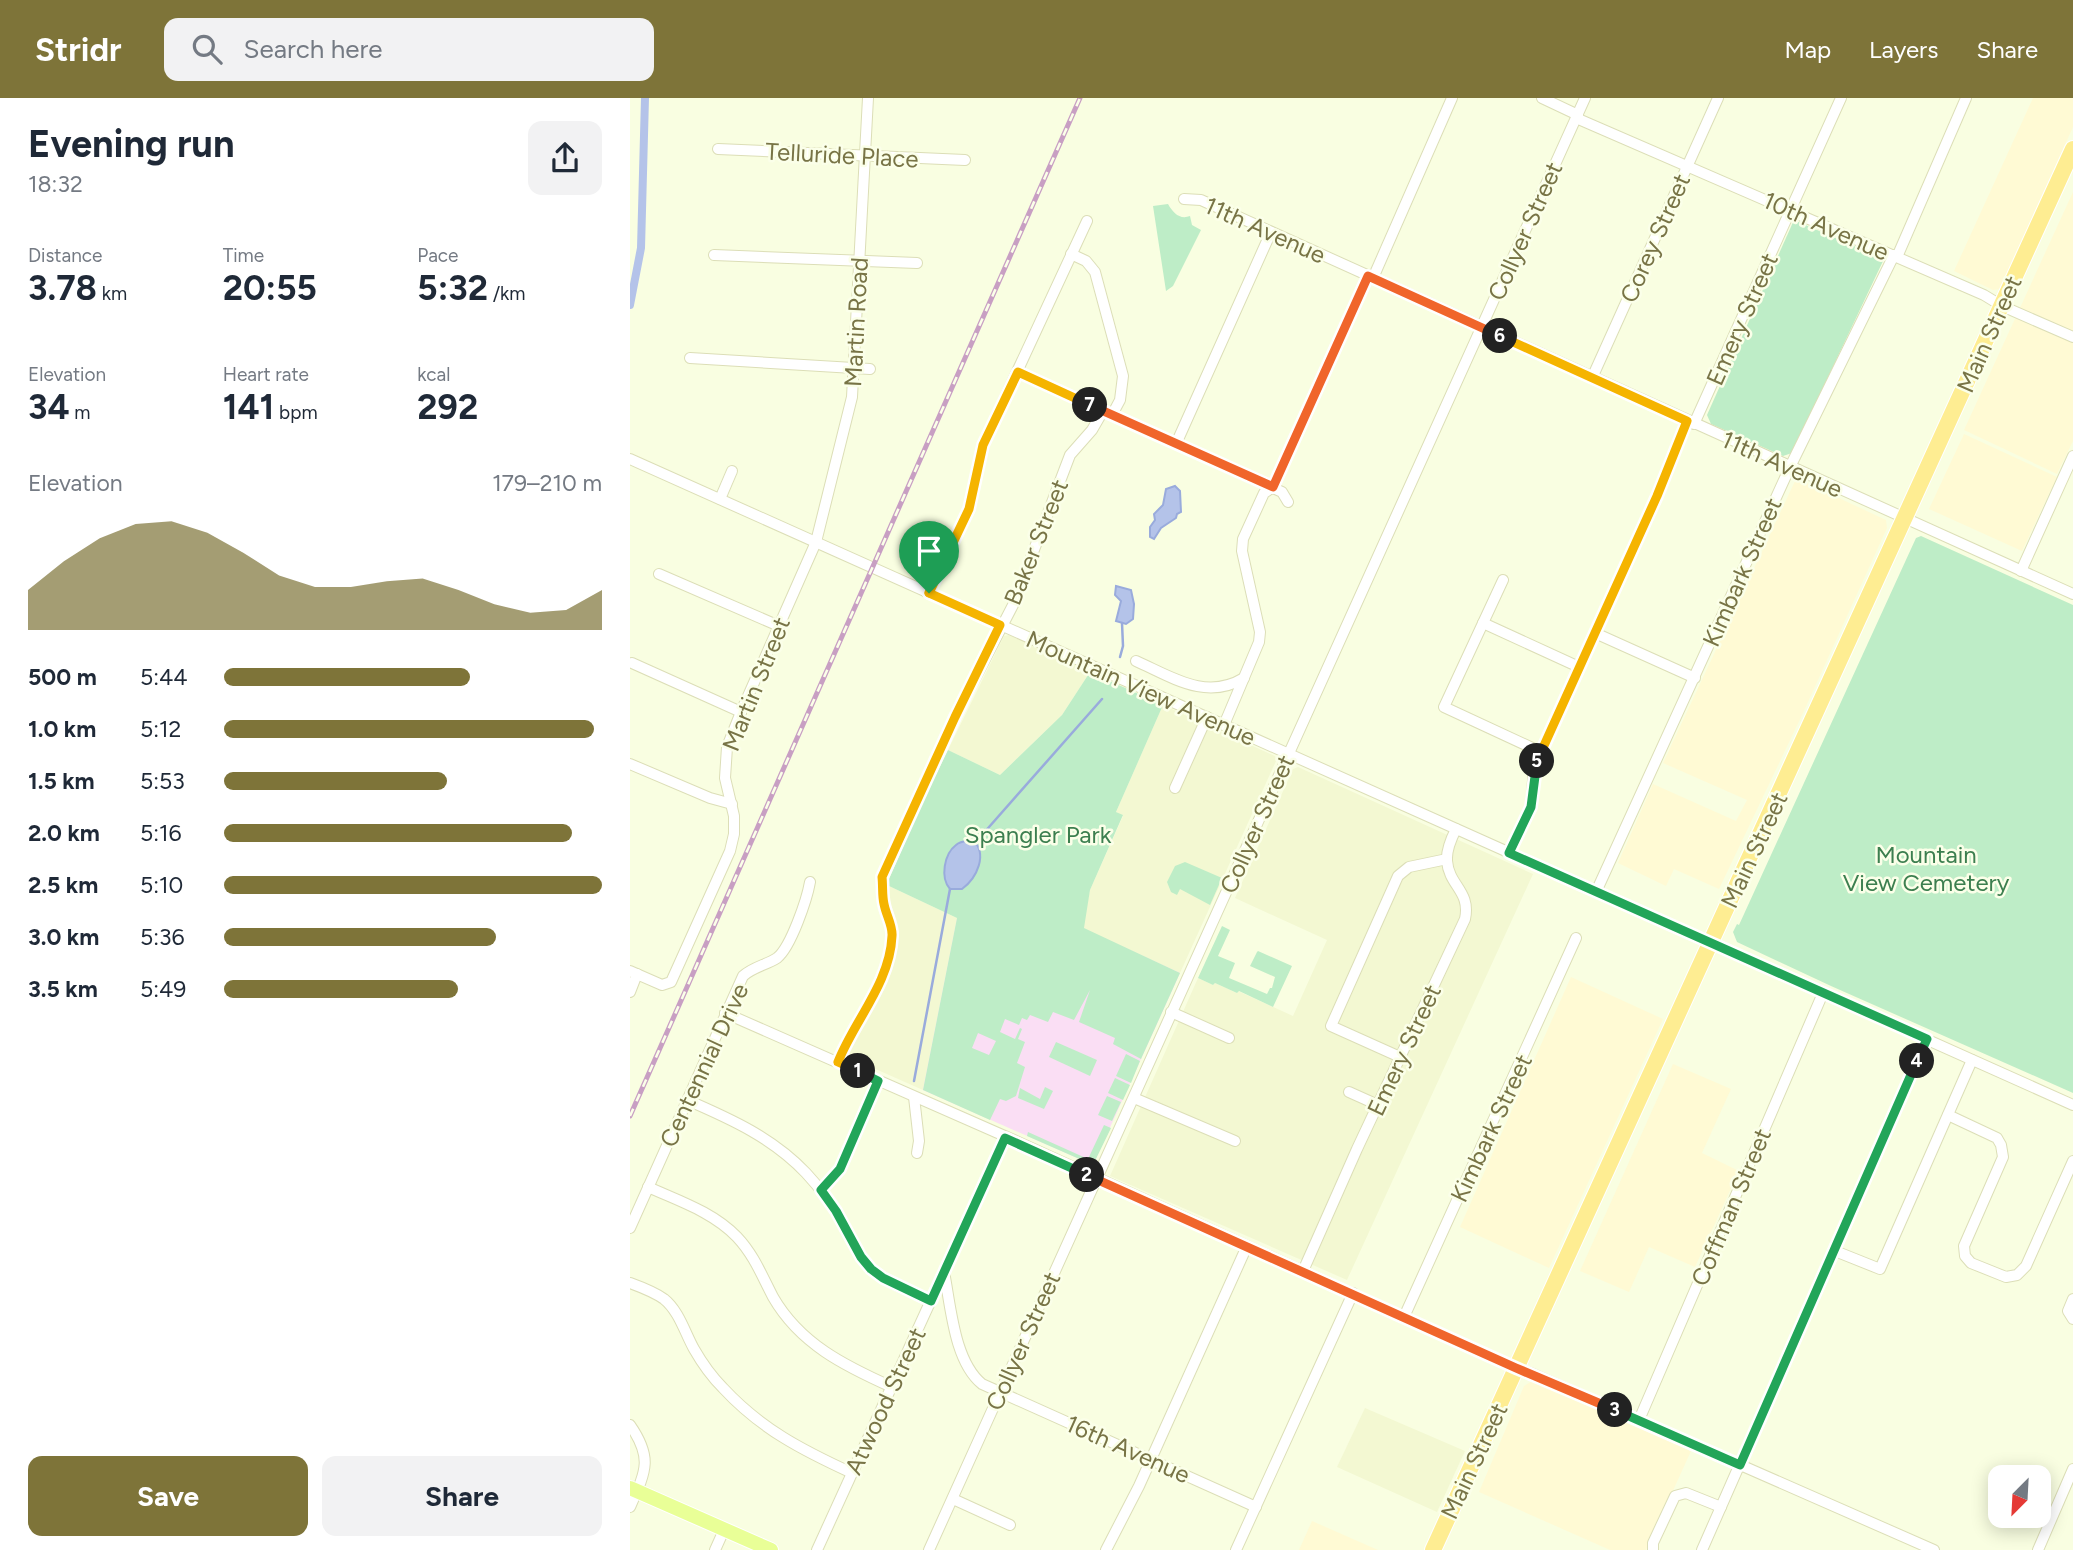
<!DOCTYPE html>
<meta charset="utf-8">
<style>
body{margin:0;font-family:Figtree,sans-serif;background:#f2f2f3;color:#1f2937;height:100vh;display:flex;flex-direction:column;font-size:26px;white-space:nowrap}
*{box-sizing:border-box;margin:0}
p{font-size:23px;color:#747a83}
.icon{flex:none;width:38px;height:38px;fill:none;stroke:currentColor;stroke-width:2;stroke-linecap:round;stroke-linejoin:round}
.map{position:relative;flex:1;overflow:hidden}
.side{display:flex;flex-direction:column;background:#fff;width:630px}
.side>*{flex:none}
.needle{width:46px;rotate:204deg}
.fabs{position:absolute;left:1358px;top:1367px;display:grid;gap:14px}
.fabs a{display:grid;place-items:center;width:63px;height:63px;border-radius:14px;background:#fff;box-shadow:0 4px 18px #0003;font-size:35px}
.pin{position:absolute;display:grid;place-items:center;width:60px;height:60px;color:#fff;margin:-72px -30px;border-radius:50% 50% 50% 0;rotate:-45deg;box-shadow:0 0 7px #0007}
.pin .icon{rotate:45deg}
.km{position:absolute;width:35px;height:35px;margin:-18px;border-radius:50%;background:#222;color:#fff;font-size:19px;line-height:35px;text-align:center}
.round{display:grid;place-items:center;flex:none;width:74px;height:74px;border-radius:14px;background:#f2f2f3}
.head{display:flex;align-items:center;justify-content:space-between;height:119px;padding:0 28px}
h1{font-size:38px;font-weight:700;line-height:52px}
.figures{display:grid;grid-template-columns:repeat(3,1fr);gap:10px;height:119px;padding:7px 28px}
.figures div{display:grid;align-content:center}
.figures b{font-size:35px;font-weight:700}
.figures small{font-size:19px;font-weight:400}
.figures p{font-size:19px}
.chart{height:196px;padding:14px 28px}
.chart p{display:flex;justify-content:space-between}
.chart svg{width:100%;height:126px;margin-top:7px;fill:#7e7439;opacity:.7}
.action{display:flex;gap:14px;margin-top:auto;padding:14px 28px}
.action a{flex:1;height:80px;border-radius:14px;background:#7e7439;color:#fff;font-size:28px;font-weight:700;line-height:80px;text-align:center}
.action a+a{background:#f2f2f3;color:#1f2937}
ul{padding:0 28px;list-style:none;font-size:23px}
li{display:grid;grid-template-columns:112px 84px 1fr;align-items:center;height:52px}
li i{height:18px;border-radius:9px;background:#7e7439}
header{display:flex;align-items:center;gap:42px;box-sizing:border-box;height:98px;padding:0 35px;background:#7e7439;color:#fff}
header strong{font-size:33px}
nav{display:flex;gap:38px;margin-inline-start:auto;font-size:24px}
.search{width:490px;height:63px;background:#f2f2f3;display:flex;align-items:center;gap:18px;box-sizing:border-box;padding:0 24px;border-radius:14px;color:#747a83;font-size:26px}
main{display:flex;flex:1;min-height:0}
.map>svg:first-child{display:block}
.residential{fill:#f3f8d2}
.commercial{fill:#fffad4}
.education{fill:#fadef4}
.green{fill:#beedc7;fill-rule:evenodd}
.water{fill:#b4c3e9;stroke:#99abdc;stroke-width:2}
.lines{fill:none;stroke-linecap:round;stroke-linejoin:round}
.stream{stroke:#99abdc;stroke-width:2.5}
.canal{stroke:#b4c3e9;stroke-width:8}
.minor-casing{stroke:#dcdeb7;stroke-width:12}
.major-casing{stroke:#fff;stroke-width:16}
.highway-casing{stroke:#fff;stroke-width:18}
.minor{stroke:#fff;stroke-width:10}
.major{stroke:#e9ff97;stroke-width:14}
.highway{stroke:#feed92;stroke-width:16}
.rail-casing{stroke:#c89fc3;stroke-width:5}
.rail{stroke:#fbffe9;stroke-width:2.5;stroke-dasharray:8;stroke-linecap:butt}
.split-1-casing{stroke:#fff;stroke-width:14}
.split-2-casing{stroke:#fff;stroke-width:14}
.split-3-casing{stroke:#fff;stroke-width:14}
.split-4-casing{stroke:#fff;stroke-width:14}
.split-5-casing{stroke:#fff;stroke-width:14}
.split-6-casing{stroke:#fff;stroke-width:14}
.split-7-casing{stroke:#fff;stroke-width:14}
.split-8-casing{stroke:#fff;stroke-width:14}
.split-1{stroke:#f5b400;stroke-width:9}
.split-2{stroke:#22a559;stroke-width:9}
.split-3{stroke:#f0652b;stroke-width:9}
.split-4{stroke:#22a559;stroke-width:9}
.split-5{stroke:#22a559;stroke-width:9}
.split-6{stroke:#f5b400;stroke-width:9}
.split-7{stroke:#f0652b;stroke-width:9}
.split-8{stroke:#f5b400;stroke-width:9}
.labels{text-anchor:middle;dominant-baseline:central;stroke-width:5;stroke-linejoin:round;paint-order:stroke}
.street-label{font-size:24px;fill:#787446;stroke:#fbffe9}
.park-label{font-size:24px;fill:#3c7f4f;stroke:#fbffe9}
</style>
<header>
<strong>Stridr</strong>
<div class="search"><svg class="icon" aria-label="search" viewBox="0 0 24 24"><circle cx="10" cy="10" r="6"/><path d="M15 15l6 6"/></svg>Search here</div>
<nav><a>Map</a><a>Layers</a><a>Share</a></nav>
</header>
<main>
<section class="side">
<div class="head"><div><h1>Evening run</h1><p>18:32</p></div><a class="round"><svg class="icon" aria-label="share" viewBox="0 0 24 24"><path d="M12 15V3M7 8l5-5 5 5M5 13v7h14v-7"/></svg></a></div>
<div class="figures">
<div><p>Distance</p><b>3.78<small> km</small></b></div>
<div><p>Time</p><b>20:55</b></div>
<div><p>Pace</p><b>5:32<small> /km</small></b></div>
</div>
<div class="figures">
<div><p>Elevation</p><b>34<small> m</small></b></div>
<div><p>Heart rate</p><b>141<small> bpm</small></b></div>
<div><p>kcal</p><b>292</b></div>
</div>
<div class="chart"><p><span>Elevation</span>179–210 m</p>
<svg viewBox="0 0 160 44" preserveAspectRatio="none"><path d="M0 44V30L10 20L20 12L30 7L40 6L50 10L60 17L70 25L80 29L90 29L100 27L110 26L120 30L130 35L140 38L150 37L160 30V44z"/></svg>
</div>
<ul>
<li><b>500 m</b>5:44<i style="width:65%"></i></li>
<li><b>1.0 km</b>5:12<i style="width:98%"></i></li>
<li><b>1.5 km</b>5:53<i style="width:59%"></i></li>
<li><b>2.0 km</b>5:16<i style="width:92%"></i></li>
<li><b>2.5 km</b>5:10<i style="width:100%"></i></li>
<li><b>3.0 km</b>5:36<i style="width:72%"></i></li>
<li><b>3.5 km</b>5:49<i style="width:62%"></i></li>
</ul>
<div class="action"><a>Save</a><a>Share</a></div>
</section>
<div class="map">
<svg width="1443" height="1452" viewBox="0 0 1443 1452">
<rect width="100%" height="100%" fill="#f9fee1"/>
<!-- residential -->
<g class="residential">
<polygon points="379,537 460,574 432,617 370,677 318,652 374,538"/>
<polygon points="533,607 645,658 646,663 550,875 452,830 460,792 493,718 486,714"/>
<polygon points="668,669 903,776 717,1182 480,1078 568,880 583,887 585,885 607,895 608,893 663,918 697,842 605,800 663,671"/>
<polygon points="259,788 327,820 293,992 216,958 233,928 264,861 268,844 266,825 258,803"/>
<polygon points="735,1310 835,1353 807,1414 707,1369"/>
</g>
<!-- commercial -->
<g class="commercial">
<polygon points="1403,0 1443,0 1443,29 1370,191 1363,192 1324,173"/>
<polygon points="1443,94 1443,343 1427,376 1334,332"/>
<polygon points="1334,336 1427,379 1392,453 1299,411"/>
<polygon points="1168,381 1256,422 1257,430 1173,615 1089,791 1044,771 1036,788 988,765 1023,686 1106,723 1117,702 1033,665 1165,383"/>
<polygon points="941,879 1033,921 919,1170 830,1129"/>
<polygon points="1043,966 1101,991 1072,1055 1109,1073 1065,1169 1019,1149 999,1194 950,1173"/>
<polygon points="902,1283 1061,1353 1016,1452 980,1452 849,1394 894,1288"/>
<polygon points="682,1423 748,1452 669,1452"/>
</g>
<!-- education -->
<polygon class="education" points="330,806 454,831 550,875 463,1067 293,992"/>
<!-- green -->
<g class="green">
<path d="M538,106C543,115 550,122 560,118L562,127L571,132L543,188L536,193L523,108Z"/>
<polygon points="1164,122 1254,161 1162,355 1153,358 1081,326 1077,317"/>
<polygon points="1291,438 1443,507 1443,995 1201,888 1107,844 1103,834 1107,826 1109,827 1286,440"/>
<path d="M460,574L533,607L486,714L493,717L460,792L454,830L550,875L511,961L483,946L485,940L449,924L460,892L444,922L423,914L418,924L400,917L397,922L392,920L389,927L375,921L370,934L385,941L390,930L392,931L388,941L395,944L387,965L395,969L386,998L376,1003L370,1001L360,1022L293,992L327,820L259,788V781L292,705L318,652L370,677L432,617ZM348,935L366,943L359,957L342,950Z"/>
<polygon points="555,764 592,780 580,807 550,791 547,797 541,794 537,784 545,768"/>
<polygon points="592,828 600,832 588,858 605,865 599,880 637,896 640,890 642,890 645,879 620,868 627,854 628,853 662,868 643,909 609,893 607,895 585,885 583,887 568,880"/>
<polygon points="426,944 467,962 460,978 419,959"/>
<polygon points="496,956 510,963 501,985 486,978"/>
<polygon points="485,980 500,987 493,1002 478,995"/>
<polygon points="415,989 423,993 414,1011 388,1000 390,990 410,1001"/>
<polygon points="477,998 491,1004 482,1023 468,1017"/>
<polygon points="474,1027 481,1030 463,1067 397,1038 398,1034 458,1061"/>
</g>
<!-- water -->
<g class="water">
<polygon points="545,388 550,393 551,414 547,416 546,420 531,430 524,441 520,439 520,429 525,422 524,416 533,407 536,391"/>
<polygon points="486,488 501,492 504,506 503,521 496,526 486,523 491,503 485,497"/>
<path d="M343,742C358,756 347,780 332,791H320C310,780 314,756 326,747C330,743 337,743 343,742Z"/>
</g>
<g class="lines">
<!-- stream -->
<g class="stream">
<polyline points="490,559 493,548 492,525"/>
<polyline points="352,737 472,601"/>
<polyline points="284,983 320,791"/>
</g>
<!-- canal -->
<polyline class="canal" points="0,207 11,150 15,0"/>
<!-- minor casing -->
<g class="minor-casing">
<g id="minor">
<polyline points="912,0 948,17"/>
<polyline points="946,20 1354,197 1372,208 1443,239"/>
<polyline points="88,51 335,62"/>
<polyline points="554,101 571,102 1443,496"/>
<polyline points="441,156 456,163 465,174 493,278 490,302 482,317"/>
<polyline points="84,157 287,165"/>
<polyline points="1267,159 1336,0"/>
<polyline points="743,180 822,0"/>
<polyline points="60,260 240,271"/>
<polyline points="388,274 652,394 658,404"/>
<polyline points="962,280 1088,0"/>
<polyline points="1064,326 1211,0"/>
<polyline points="546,346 641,134"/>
<polyline points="0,361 1443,1007"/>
<polyline points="90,401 102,373"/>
<polyline points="1391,473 1443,358"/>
<polyline points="29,476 149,528"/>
<polyline points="873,482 814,609 911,654"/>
<polyline points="299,495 339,411 353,347 457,123"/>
<polyline points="853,525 949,569"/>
<polyline points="965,535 1065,580"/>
<path d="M506,563C542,579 576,603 614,580"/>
<polyline points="2,565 111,614"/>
<polyline points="594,627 629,544 630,534 612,453 613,441 634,395 643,389 738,178"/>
<polyline points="0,666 80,700 102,706"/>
<polyline points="545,690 577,619"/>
<polyline points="879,755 901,709 904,669 1027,398 1057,323"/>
<polyline points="966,794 1160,369 1264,157"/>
<polyline points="0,873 32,887 41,884 100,753 104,736 104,718 95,680 97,649 111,614 186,444 222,299 238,0"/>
<polyline points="0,894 7,876"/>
<polyline points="541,914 599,940"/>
<polyline points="95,915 386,1043 886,1270 903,1276 1304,1452"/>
<polyline points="770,959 701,928 768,778 779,769 817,761"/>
<path d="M208,964C224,923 260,885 262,838C263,828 256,817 254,806C252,798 253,788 252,779L325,619L383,507L440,357L462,332L473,313"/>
<polyline points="719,994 748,1007"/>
<polyline points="284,999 289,1043 287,1055"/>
<polyline points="504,1000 605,1043"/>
<path d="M57,1002C101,1021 143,1040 176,1075C191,1091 204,1109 214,1127C222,1142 228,1157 239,1169C255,1185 281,1193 301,1203"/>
<polyline points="1318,1017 1367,1040 1371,1047 1373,1059 1334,1148 1335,1158 1341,1165 1376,1179 1387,1177 1396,1168 1443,1063"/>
<path d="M18,1089C49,1103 83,1114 107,1139C124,1157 132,1178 143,1199C170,1246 215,1268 262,1289"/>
<polyline points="191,1092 210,1071 248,983"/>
<path d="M0,1130L113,878C123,869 136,867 147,860C161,849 177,801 180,784"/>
<polyline points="1205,1153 1250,1171 1342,962"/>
<path d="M673,1173L727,1051L835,821C841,793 819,788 817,763C816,752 821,741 826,731"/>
<path d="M314,1174C321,1209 324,1263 352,1286L626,1409"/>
<path d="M0,1185C11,1189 24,1194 34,1201C49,1213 55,1235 64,1251C72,1265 82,1279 93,1290C131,1331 172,1352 222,1375"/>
<polyline points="1443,1201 1438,1213 1443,1221"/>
<polyline points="774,1219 946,840"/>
<polyline points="1009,1322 1193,895"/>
<path d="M0,1327C23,1360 16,1373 0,1409"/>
<polyline points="323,1401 380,1427"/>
<polyline points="85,1452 94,1432"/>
<polyline points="187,1452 375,1040"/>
<polyline points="299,1452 955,0"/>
<polyline points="476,1452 509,1388 617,1148"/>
<polyline points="606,1452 723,1195"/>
<polyline points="1023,1452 1023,1445 1045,1398 1056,1395 1091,1409"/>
<polyline points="1072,1452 1297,941"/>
<polyline points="1408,1452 1443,1371"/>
</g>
</g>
<!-- major casing -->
<g class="major-casing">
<polyline id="major" points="0,1390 141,1452"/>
</g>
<!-- highway casing -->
<g class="highway-casing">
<polyline id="highway" points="803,1452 1443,51"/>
</g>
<!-- minor -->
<use href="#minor" class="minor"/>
<!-- major -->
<use href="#major" class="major"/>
<!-- highway -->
<use href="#highway" class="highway"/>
<!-- rail casing -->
<g class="rail-casing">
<polyline id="rail" points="0,1018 450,0"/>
</g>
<!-- rail -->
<use href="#rail" class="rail"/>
</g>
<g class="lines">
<!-- split-1 casing -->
<g class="split-1-casing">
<path id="split-1" d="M228,973L208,964C224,923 260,885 262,838C263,828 256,817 254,806C252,798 253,788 252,779L325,619L370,527L299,495"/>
</g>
<!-- split-2 casing -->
<g class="split-2-casing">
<polyline id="split-2" points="228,973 248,983 210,1071 191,1092 206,1113 231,1159 241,1171 253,1180 301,1203 375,1040 457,1077"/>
</g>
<!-- split-3 casing -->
<g class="split-3-casing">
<polyline id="split-3" points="457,1077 886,1270 985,1312"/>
</g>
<!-- split-4 casing -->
<g class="split-4-casing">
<polyline id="split-4" points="985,1312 1110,1367 1287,963"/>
</g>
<!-- split-5 casing -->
<g class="split-5-casing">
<polyline id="split-5" points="907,663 901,709 879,755 1297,941 1287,963"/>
</g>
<!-- split-6 casing -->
<g class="split-6-casing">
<polyline id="split-6" points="870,238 1057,323 1027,398 907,663"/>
</g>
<!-- split-7 casing -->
<g class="split-7-casing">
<polyline id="split-7" points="460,307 643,389 738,178 870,238"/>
</g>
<!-- split-8 casing -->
<g class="split-8-casing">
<polyline id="split-8" points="299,495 339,411 353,347 388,274 460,307"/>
</g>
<!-- split-1 -->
<use href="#split-1" class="split-1"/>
<!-- split-2 -->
<use href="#split-2" class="split-2"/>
<!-- split-3 -->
<use href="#split-3" class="split-3"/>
<!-- split-4 -->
<use href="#split-4" class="split-4"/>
<!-- split-5 -->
<use href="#split-5" class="split-5"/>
<!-- split-6 -->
<use href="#split-6" class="split-6"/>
<!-- split-7 -->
<use href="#split-7" class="split-7"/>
<!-- split-8 -->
<use href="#split-8" class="split-8"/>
</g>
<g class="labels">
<!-- street labels -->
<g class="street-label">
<text transform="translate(212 57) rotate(3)">Telluride Place</text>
<text transform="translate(1196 128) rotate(24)">10th Avenue</text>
<text transform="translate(635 132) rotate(24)">11th Avenue</text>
<text transform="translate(895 133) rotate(-66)">Collyer Street</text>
<text transform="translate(1025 140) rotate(-66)">Corey Street</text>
<text transform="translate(1112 221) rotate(-66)">Emery Street</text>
<text transform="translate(226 224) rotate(-87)">Martin Road</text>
<text transform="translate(1359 236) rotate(-66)">Main Street</text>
<text transform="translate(1152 366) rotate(24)">11th Avenue</text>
<text transform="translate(406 444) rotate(-68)">Baker Street</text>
<text transform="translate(1112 474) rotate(-66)">Kimbark Street</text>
<text transform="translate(126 586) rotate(-68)">Martin Street</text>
<text transform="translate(511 590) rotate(24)">Mountain View Avenue</text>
<text transform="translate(627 726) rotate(-66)">Collyer Street</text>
<text transform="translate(1124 752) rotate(-65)">Main Street</text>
<text transform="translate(774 952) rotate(-65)">Emery Street</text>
<text transform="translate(74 967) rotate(-65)">Centennial Drive</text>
<text transform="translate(861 1030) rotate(-65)">Kimbark Street</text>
<text transform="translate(1101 1109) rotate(-67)">Coffman Street</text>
<text transform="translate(393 1243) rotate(-66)">Collyer Street</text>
<text transform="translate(255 1303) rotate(-65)">Atwood Street</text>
<text transform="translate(498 1351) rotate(24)">16th Avenue</text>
<text transform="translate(844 1363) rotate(-65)">Main Street</text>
</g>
<!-- park labels -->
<g class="park-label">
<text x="408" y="736">Spangler Park</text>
<text x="1296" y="756">Mountain<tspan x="1296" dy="28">View Cemetery</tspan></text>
</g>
</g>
</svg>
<div class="fabs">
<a><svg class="needle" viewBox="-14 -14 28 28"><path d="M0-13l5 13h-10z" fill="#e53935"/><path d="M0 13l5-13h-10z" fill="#747a83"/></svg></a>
</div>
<div class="pin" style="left:299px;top:495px;background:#1e9e55"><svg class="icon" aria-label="arrive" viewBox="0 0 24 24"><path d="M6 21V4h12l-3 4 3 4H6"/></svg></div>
<b class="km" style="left:228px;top:973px">1</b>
<b class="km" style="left:457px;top:1077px">2</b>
<b class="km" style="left:985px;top:1312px">3</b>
<b class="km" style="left:1287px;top:963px">4</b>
<b class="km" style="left:907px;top:663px">5</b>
<b class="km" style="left:870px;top:238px">6</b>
<b class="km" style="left:460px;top:307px">7</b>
</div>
</main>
